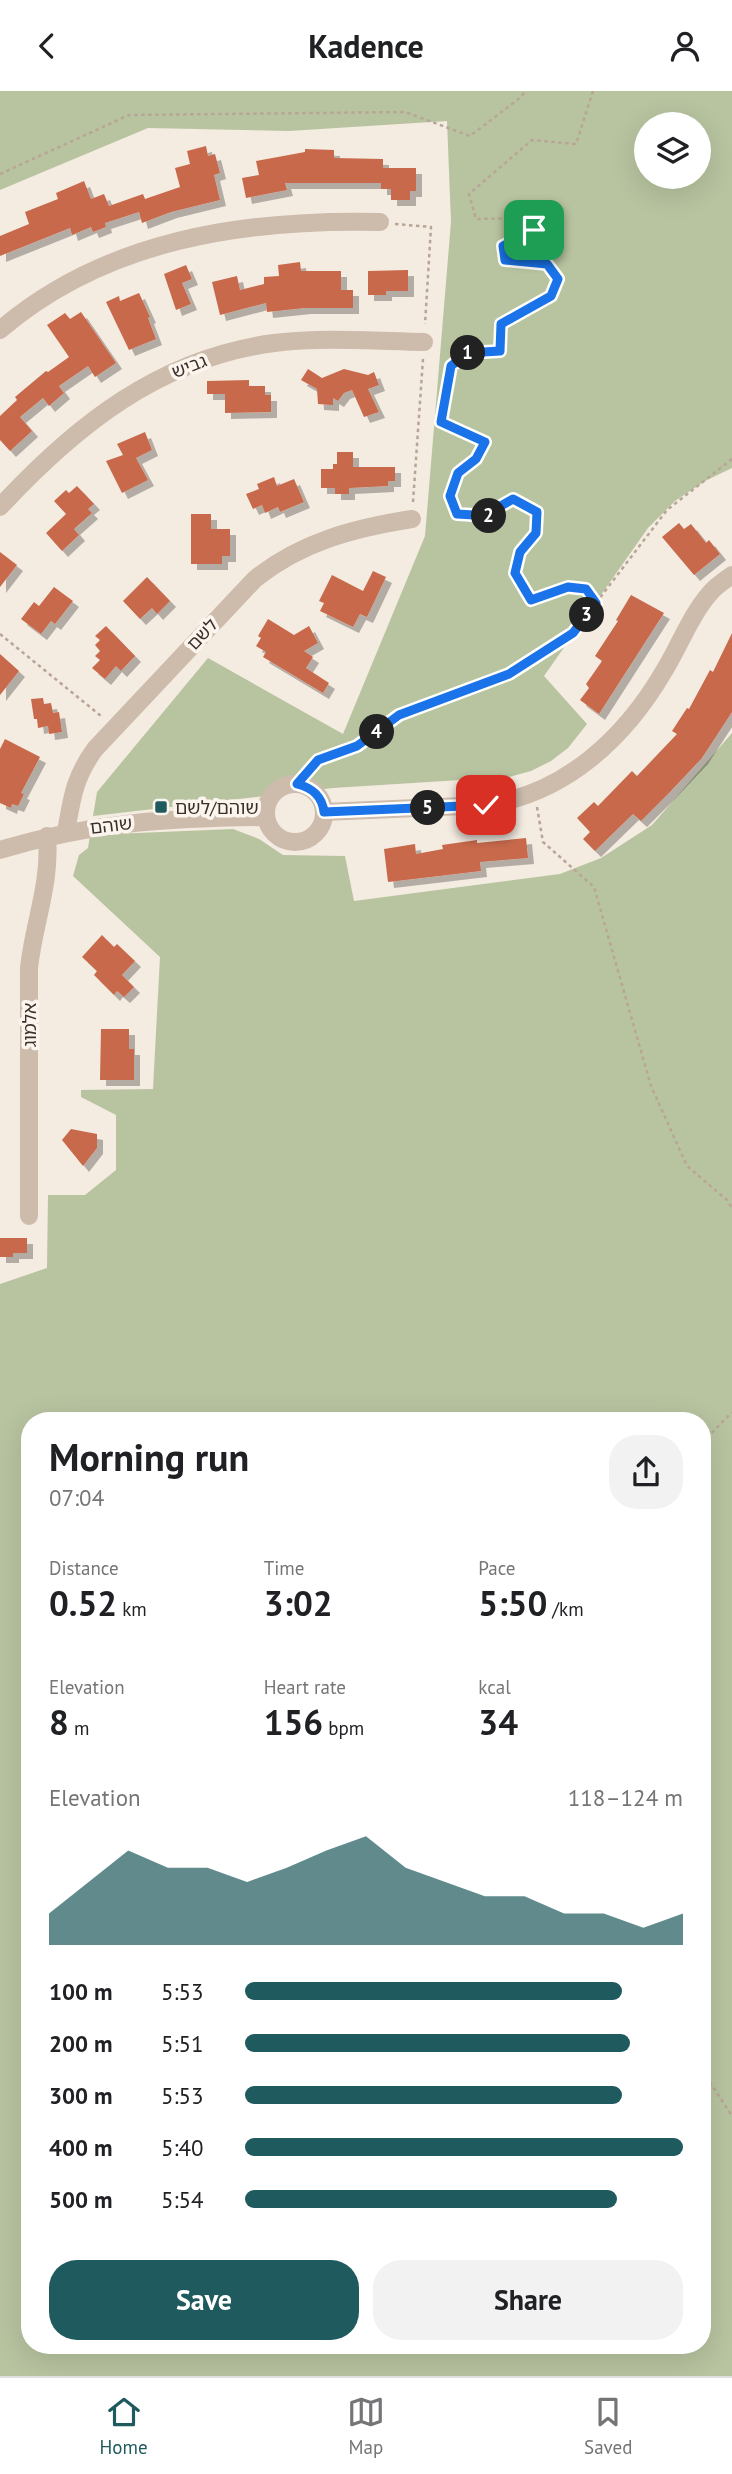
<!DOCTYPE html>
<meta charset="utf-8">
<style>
body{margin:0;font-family:"PT Sans","Noto Sans Hebrew",sans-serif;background:#f2f2f2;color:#202124;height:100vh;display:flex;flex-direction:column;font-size:26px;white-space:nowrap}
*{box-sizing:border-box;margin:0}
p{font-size:23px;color:#757577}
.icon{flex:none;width:38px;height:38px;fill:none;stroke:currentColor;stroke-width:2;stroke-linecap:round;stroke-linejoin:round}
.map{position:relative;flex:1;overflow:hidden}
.drawer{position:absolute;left:21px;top:1321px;width:690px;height:942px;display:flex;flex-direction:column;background:#fff;border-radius:28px;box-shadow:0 7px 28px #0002}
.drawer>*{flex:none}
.controls{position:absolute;left:634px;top:21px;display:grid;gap:14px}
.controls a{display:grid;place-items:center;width:77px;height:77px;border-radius:50%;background:#fff;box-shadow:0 7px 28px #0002;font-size:35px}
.pin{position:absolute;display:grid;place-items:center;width:60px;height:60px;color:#fff;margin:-30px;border-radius:14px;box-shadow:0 4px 10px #0006}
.km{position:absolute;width:35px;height:35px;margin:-18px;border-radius:50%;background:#222;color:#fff;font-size:19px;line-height:35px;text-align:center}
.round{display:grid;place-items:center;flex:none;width:74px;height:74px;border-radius:28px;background:#f2f2f2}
.headline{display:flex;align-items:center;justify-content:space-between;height:119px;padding:0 28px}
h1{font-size:38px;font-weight:800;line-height:52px}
.figures{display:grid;grid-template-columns:repeat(3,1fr);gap:10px;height:119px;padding:7px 28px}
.figures div{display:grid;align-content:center}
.figures b{font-size:35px;font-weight:800}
.figures small{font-size:19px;font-weight:400}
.figures p{font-size:19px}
.chart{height:196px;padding:14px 28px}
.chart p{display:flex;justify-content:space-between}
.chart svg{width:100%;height:126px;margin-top:7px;fill:#1f5a5e;opacity:.7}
.primary-button{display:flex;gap:14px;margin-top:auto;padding:14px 28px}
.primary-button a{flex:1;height:80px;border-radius:28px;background:#1f5a5e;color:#fff;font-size:28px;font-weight:800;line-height:80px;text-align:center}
.primary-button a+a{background:#f2f2f2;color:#202124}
ul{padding:0 28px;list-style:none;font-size:23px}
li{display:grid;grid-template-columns:112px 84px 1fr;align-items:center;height:52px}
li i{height:18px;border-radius:9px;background:#1f5a5e}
header{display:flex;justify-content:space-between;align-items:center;height:91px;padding:0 28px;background:#fff;font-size:32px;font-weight:800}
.menu{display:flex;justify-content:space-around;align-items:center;height:98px;border-top:2px solid #e0e0e0;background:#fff;font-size:19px;color:#757577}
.menu a{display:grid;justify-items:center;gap:4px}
.menu .on{color:#1f5a5e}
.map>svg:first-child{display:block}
.green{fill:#b8c4a0;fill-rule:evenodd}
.building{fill:#c8694b;filter:url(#shadow)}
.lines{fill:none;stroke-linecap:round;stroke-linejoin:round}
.path{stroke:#b9a596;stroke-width:2.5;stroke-dasharray:3.5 3.5;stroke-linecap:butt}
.minor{stroke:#cdbbac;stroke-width:18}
.route-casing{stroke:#fff;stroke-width:14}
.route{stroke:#1a73e8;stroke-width:9}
.poi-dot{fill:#1f5a5e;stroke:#fbf5ee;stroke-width:2.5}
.labels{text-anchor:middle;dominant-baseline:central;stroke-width:7;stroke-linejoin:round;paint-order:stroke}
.street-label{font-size:18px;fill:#3b302b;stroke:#fbf5ee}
.poi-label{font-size:18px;fill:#3b302b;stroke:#fbf5ee;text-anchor:start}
</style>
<header><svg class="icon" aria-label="back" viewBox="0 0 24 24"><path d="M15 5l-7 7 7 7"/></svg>Kadence<svg class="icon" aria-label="person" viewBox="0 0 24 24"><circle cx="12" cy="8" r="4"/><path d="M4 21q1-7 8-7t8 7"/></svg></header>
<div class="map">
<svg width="732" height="2285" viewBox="0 0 732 2285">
<defs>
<filter id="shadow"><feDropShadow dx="6" dy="6" stdDeviation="0" flood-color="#0004"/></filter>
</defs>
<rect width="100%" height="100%" fill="#f4ebe1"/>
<!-- green -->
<g class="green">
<path d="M0,0H732V377L705,390L675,410L648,437L544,585L587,633L568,657L551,670L531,680L509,686L333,697L93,725L97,701L208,567L343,643L425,445L451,131L447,30L289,40L148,37L0,99ZM646,33H698V86H646Z"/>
<path d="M732,642V2285H0V1193L47,1177L48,1104H85L116,1079V1024L81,1006V999L153,998L160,866L73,785L79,764L88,757L90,744L233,738L259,748L283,764L345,765L354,810L560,783L601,767L652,734ZM30,1330H702V2254H30Z"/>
</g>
<!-- building -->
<g class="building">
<polygon points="206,55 208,65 215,63 220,82 214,84 220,109 171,121 142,132 139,121 105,132 106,136 93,141 91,136 72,144 70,137 0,165 0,145 29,133 25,121 58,108 56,102 84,90 91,108 104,103 109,115 143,103 145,108 180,96 175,77 190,73 187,60"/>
<polygon points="305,58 334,59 334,67 383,68 383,77 416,77 416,100 410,100 410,109 391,109 391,98 381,98 381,92 285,92 287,99 246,107 242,87 259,84 256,70 305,61"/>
<polygon points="300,171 301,180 341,180 341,199 353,199 353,217 305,217 267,221 266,212 220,224 212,191 237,185 240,199 264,193 264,186 279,185 278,174"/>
<polygon points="186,174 192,188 182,192 191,213 176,219 164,183"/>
<polygon points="408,179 408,200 386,200 386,204 368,204 368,180"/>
<polygon points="139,202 150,226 148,227 156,248 129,259 106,211 119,205 120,210"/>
<polygon points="81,221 116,272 95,286 88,275 59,295 64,302 49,315 43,307 20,326 32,340 10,360 0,349 0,325 17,309 15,306 46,280 48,281 69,266 47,234 65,222 70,228"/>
<polygon points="308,278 322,287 344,278 368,284 374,281 379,294 368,298 379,321 364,326 352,299 344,302 338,310 333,307 333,314 318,313 317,298 301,289"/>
<polygon points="249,289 249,295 265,295 265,304 271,304 271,321 225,322 225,303 207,303 207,290"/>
<polygon points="145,341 152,359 136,367 148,389 122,402 106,370 123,364 117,353"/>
<polygon points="337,361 353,361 353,376 395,376 395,390 388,390 388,395 349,397 349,403 335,403 335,397 321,397 321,378 333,378 333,373 337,373"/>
<polygon points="274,386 277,395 294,388 304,411 280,421 278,416 265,422 262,414 253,418 246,403 259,398 257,393"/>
<polygon points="77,395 94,413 88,418 92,422 74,438 79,444 62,460 46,442 66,423 54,410 66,399 69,402"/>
<polygon points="191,423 211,423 211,438 230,438 230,465 222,465 222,473 191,473"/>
<polygon points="679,432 684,438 691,433 706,452 709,449 720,463 694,484 662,446"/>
<polygon points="0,461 17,474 0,496"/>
<polygon points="373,480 386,486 367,526 360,523 353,536 320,520 324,512 319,510 332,484 363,500"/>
<polygon points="147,486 170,510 157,523 152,517 140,528 123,510"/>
<polygon points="54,496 73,510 55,533 51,530 41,543 21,528 34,511 39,515"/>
<polygon points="631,504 664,522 599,623 580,609 589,597 586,593 602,570 595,565 618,530 616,529"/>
<polygon points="268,528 294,544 309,535 318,552 304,560 313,566 306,577 329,592 323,602 263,566 266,561 256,555 261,547 258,545"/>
<polygon points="106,535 135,565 121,580 116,575 105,588 92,577 100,569 95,565 100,560 95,554 100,549 95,545"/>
<polygon points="732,542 732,621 702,667 669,702 641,730 633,723 595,760 583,748 590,741 577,727 594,711 598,715 632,680 637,685 677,643 672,640 687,617 689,618 710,579 713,581"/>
<polygon points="0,563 19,580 0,604"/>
<polygon points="43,607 44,613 51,612 53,622 59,621 62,641 49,643 48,635 38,637 37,628 34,628 31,608"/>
<polygon points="5,648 40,666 21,702 24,703 18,715 12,713 11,717 0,712 0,658"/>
<polygon points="526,747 528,767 480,771 481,780 388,791 384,758 415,753 416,763 443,758 442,754 477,749 477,752"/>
<polygon points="102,844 114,856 117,853 135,870 122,884 134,896 124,906 117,900 114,904 94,884 97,880 82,866"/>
<polygon points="101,938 129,938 129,958 134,958 134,989 100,989"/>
<polygon points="71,1038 97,1043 97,1057 83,1075 62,1049"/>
<polygon points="0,1147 27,1147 27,1162 13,1162 13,1166 0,1166"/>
</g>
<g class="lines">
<!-- path -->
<g class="path">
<polyline points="593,0 576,53 532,49 469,103 476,128 532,127 535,139 503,155 505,169 547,173 558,188 551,205 501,233 500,260 467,262 451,275 441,331 485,351 476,368 458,382 450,405 457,423 491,425 499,417 513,409 537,421 536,442 520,461 515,482 531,509 568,496 586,498 596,512"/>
<polyline points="0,83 129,24 405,21 470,45 521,6 525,0"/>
<polyline points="395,133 431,136 425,233"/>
<polyline points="413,411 423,268"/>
<polyline points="0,543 101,625"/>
<polyline points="297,693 318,669 357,655 399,624 509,583 573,542 667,419 732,368"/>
<polyline points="537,716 543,751 594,796 651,995 687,1075 727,1109 732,1117"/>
<polyline points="702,1352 732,1321"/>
<polyline points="702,1686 707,1702 702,1721"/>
<polyline points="702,1849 710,1868 702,1925"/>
<polyline points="702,1979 732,2025"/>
</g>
<!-- minor -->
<g class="minor">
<path d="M0,239C106,148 245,128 380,131"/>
<path d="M0,416C76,334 160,267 274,252C323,246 375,250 424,251"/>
<circle cx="295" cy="722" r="29"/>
<path d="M324,721L486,714C565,703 625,647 664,580C680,554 691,523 711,501C717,494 725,489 732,484"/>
<path d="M66,741C72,707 74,687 95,658L255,488C301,451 354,437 412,428"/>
<path d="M0,759C92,731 171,727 266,726"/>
<path d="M29,1125V877C34,831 51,793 47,745"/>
</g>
</g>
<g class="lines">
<!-- route casing -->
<g class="route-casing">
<path id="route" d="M486,714L324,721C322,705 313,697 297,693L318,669L357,655L399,624L509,583L573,542L596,512L586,498L568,496L531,509L515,482L520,461L536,442L537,421L513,408L499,416L491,425L457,423L450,405L458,382L476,368L485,351L441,331L451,275L467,262L500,260L501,233L551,205L558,188L547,173L505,169L503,155L534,139"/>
</g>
<!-- route -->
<use href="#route" class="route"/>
</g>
<!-- markers -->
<rect class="poi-dot" x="154" y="709" width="14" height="14" rx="3.5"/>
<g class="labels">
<!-- street labels -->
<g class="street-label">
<text transform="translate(189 275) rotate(-21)">גביש</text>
<text transform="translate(202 543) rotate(-47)">לשם</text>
<text transform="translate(111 734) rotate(-7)">שוהם</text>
<text transform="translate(29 934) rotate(-90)">אלמוג</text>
</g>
<!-- poi labels -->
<g class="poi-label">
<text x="175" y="716">שוהם/לשם</text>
</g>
</g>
</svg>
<div class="controls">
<a><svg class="icon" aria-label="layers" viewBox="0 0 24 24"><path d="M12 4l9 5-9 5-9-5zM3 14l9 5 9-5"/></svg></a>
</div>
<div class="pin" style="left:534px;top:139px;background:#1e9e55"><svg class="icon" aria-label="arrive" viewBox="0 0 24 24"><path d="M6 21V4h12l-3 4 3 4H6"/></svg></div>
<div class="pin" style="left:486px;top:714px;background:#d93025"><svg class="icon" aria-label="check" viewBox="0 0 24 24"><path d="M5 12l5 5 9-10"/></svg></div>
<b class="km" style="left:468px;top:262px">1</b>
<b class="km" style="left:489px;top:425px">2</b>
<b class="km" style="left:587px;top:524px">3</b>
<b class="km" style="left:377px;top:641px">4</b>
<b class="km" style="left:428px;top:717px">5</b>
<section class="drawer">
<div class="headline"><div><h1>Morning run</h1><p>07:04</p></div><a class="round"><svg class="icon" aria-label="share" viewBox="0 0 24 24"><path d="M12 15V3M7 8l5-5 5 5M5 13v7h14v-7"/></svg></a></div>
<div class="figures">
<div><p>Distance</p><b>0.52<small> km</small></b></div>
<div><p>Time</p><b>3:02</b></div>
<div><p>Pace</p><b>5:50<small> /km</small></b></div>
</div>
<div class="figures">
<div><p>Elevation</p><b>8<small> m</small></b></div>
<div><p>Heart rate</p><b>156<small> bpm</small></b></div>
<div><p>kcal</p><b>34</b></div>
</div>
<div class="chart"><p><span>Elevation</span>118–124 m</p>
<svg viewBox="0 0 160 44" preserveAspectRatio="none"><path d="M0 44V33L10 22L20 11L30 17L40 17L50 22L60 17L70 11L80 6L90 17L100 22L110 27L120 27L130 33L140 33L150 38L160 33V44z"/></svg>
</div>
<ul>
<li><b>100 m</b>5:53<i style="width:86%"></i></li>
<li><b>200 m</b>5:51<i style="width:88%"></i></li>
<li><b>300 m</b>5:53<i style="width:86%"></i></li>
<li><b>400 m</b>5:40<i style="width:100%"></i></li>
<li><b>500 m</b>5:54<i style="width:85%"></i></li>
</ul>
<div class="primary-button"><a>Save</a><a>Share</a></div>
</section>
</div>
<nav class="menu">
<a class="on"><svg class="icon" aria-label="home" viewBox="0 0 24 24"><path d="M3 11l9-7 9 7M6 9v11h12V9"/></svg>Home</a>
<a><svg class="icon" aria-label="map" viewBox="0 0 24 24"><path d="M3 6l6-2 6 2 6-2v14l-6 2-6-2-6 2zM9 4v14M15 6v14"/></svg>Map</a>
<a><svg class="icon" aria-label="saved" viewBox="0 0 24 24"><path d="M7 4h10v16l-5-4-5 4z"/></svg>Saved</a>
</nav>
